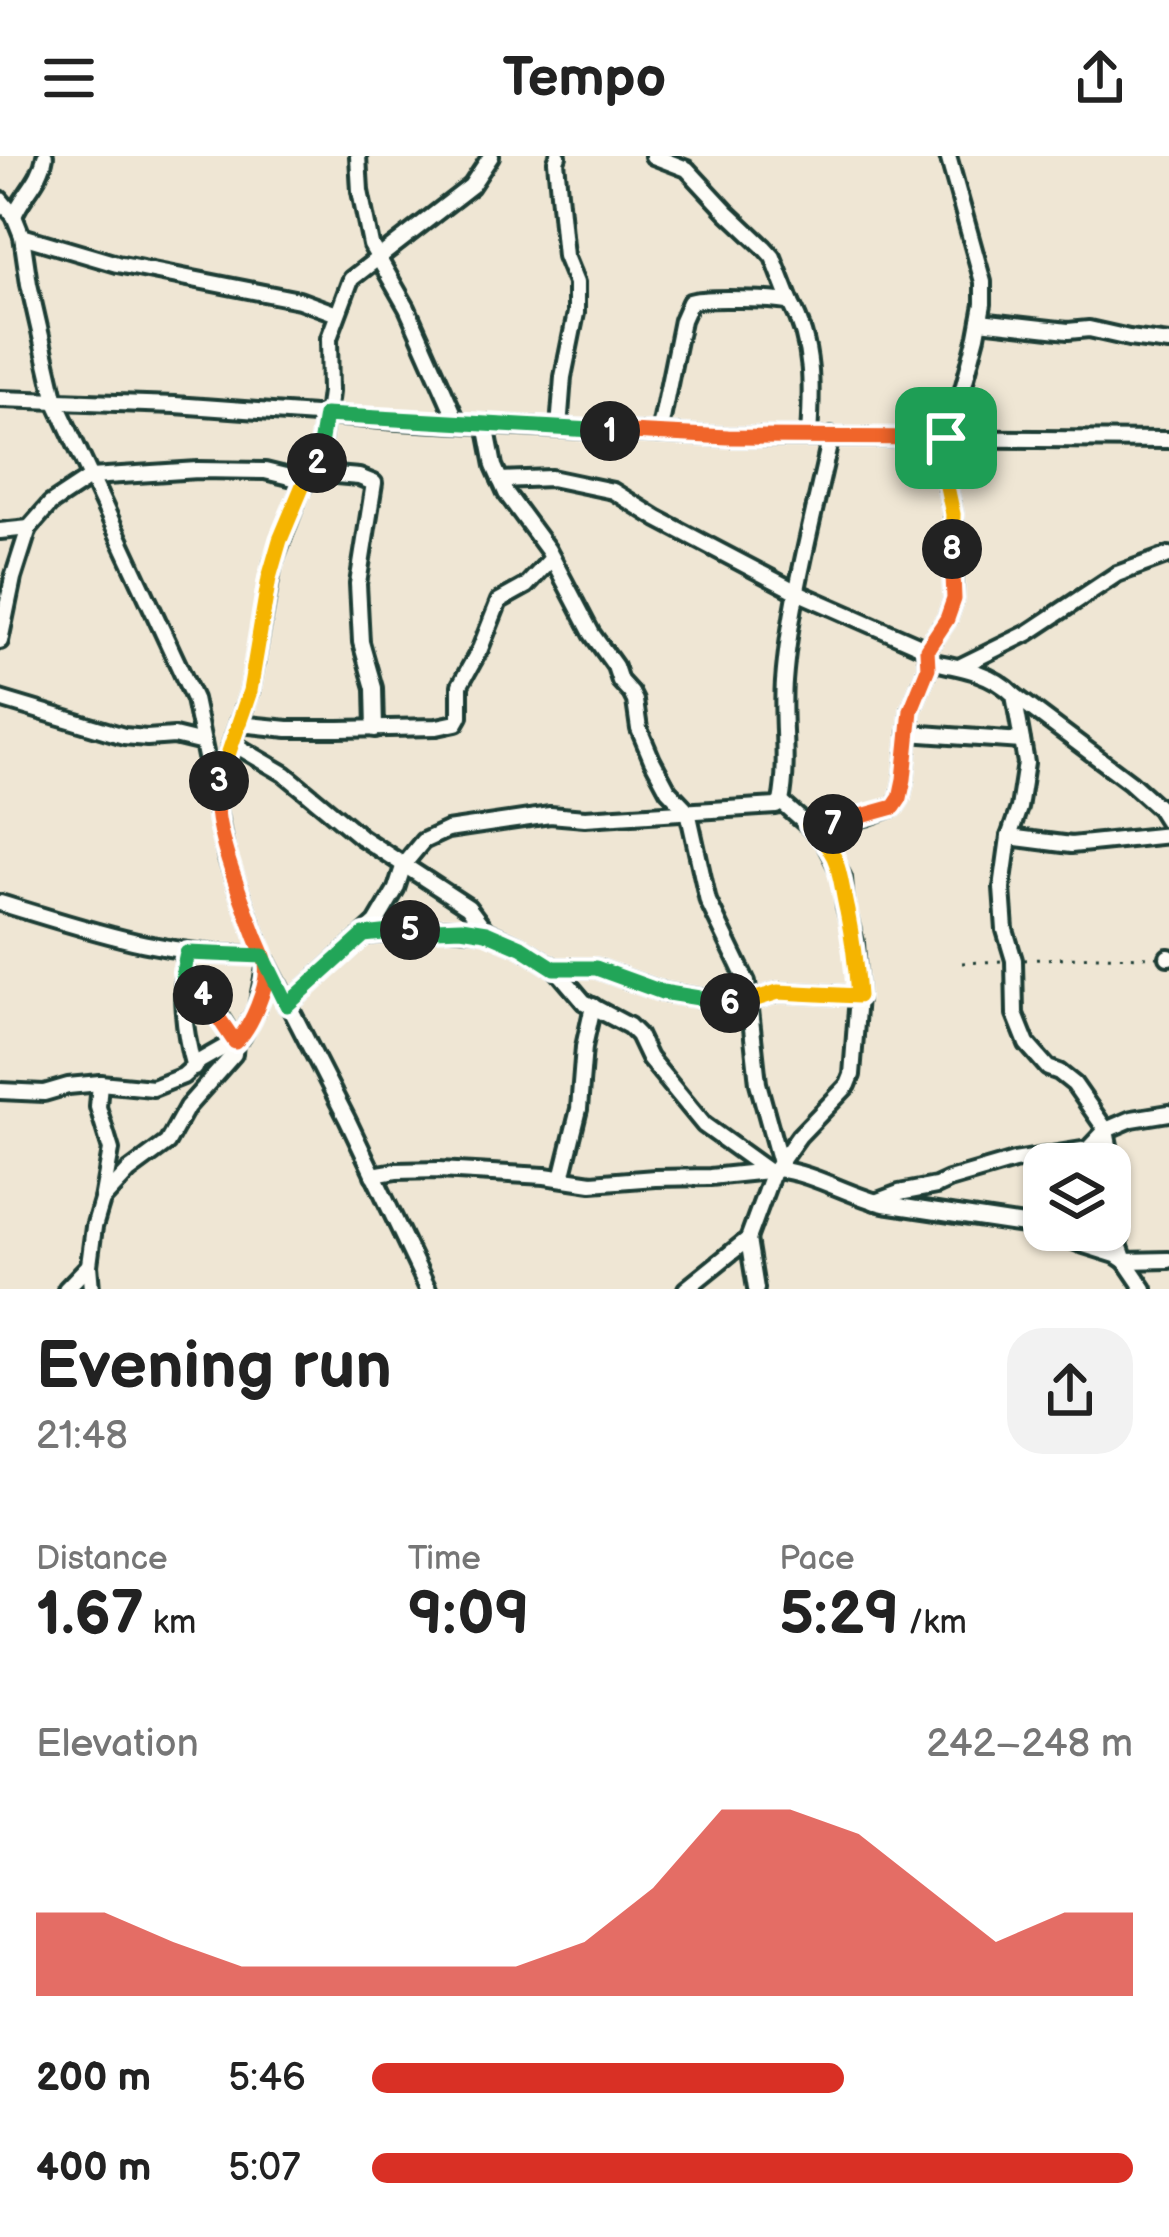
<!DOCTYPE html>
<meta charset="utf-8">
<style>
body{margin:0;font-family:"Balsamiq Sans",sans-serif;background:#f2f2f2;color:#222;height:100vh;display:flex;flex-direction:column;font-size:45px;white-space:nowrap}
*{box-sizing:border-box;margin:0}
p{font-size:39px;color:#767676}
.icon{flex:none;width:66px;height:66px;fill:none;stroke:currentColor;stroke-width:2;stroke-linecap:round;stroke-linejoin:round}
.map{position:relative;height:1133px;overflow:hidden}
.panel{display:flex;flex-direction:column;background:#fff;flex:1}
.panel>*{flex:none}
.fabs{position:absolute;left:1023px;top:987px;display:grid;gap:24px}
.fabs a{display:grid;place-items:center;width:108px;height:108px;border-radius:24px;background:#fff;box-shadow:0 3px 9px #0004;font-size:60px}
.pin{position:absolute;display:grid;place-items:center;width:102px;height:102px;color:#fff;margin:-51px;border-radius:24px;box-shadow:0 6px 18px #0006}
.km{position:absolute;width:60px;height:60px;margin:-30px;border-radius:50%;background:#222;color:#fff;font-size:33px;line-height:60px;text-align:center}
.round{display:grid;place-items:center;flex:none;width:126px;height:126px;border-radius:36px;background:#f2f2f2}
.summary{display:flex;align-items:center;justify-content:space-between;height:204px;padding:0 36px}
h1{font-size:66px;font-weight:700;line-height:90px}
.stats{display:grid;grid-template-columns:repeat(3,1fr);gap:18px;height:204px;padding:12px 36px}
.stats div{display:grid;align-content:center}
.stats b{font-size:60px;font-weight:700}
.stats small{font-size:33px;font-weight:400}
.stats p{font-size:33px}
.chart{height:336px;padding:24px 36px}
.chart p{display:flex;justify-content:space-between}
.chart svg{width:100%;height:216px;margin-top:12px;fill:#d93025;opacity:.7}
ul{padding:0 36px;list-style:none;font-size:39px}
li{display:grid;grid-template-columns:192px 144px 1fr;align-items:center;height:90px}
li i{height:30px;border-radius:15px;background:#d93025}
header{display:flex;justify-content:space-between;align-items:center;height:156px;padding:0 36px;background:#fff;font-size:54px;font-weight:700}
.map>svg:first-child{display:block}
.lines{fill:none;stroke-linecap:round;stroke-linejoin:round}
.minor-casing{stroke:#1f3d34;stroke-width:22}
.path{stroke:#1f3d34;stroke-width:3;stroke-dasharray:3 9;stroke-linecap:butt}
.minor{stroke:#fdfcf7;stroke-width:14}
.split-1-casing{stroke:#fff;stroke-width:24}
.split-2-casing{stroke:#fff;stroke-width:24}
.split-3-casing{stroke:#fff;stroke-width:24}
.split-4-casing{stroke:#fff;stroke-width:24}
.split-5-casing{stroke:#fff;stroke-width:24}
.split-6-casing{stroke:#fff;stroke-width:24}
.split-7-casing{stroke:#fff;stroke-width:24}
.split-8-casing{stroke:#fff;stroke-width:24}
.split-9-casing{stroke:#fff;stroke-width:24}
.split-1{stroke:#f0652b;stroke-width:15}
.split-2{stroke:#22a559;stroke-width:15}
.split-3{stroke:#f5b400;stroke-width:15}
.split-4{stroke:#f0652b;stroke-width:15}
.split-5{stroke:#22a559;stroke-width:15}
.split-6{stroke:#22a559;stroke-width:15}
.split-7{stroke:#f5b400;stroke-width:15}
.split-8{stroke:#f0652b;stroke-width:15}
.split-9{stroke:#f5b400;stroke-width:15}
</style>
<header><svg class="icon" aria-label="menu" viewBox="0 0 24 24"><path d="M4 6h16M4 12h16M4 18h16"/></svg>Tempo<svg class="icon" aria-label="share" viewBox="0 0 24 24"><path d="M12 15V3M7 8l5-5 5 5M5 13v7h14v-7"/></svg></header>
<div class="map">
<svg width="1169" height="1133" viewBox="0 0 1169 1133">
<rect width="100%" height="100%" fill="#efe6d4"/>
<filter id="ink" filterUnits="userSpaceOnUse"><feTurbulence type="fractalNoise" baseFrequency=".00833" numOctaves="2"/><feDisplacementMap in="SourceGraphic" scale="24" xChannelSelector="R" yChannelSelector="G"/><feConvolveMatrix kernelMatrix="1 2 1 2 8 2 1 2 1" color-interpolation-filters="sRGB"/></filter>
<g filter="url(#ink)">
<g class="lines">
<!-- minor casing -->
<g class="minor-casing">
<g id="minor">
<polyline points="358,0 360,35 371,89 407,152 458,267"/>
<polyline points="558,0 556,5 565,100 576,127 576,157 563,221 559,272"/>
<polyline points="653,0 687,13 727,56 764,91 773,101 791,147"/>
<polyline points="948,0 983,126 983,148 977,180 950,282"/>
<polyline points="0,43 14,60 22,80 29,128 56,246 194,543 227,703 263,799 347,963 428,1133"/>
<path d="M14,60C23,38 41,25 45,0"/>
<polyline points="22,80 117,108 299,144 337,158"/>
<polyline points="980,165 1068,175 1089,173 1129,182 1169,187"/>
<polyline points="0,243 175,249 399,265 728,281 1169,284"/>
<polyline points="327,259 330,236 329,182 351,123 471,30 491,0"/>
<polyline points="486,268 494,310 506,337 548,394 592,478 615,510 620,525 631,537 635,545 639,573 652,604 668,634 688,655 708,745 747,826 758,927 780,1007"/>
<path d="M659,278L682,164L690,146C702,141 778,143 791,147C814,190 812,233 809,280"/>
<polyline points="313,317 359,321 374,327 358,428 361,486 374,532 375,573"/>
<polyline points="500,324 551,322 613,335 658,363 797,436 927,493"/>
<polyline points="0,375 29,372"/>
<polyline points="0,485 13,422 29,372 50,348 91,321 198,314 265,315 306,325"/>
<path d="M928,505C959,511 992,516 1014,539L1130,626L1159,652L1169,668"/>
<polyline points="959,511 1028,477 1117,418 1169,399"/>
<polyline points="1014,539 1026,607 1019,652 1009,681 1002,732 1005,774 1014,804 1015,858 1027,888 1048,912 1059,916 1074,928 1106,974 1111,1000 1120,1091 1125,1105 1144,1133"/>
<polyline points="0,543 124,580 147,582 174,580 203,587"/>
<polyline points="239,568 288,573 339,573 437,571 456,567 460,560 460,529 480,493 499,445 526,430 552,402"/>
<polyline points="908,577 1022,585"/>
<polyline points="232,587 285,618 361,681 468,751 486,775 521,791 555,812 584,846 629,870 638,879 649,902 704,969 768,1015"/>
<polyline points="214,637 250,535 273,407 300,336 318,305 325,259"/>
<polyline points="809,670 842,667 869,660 894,651 900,642 904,623 911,554 928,512 927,493 947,463 954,443 953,358 946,326 946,282"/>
<polyline points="1009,681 1071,689 1169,679"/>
<path d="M0,747C93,775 164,801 263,799"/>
<polyline points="366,779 446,772 486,775"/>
<path d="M187,797C179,833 184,876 194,912"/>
<polyline points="1168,801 1169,801"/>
<polyline points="555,812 596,812 663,836 732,847 750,845 778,836 858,840"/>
<path d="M287,849L376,767L396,733L404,708L423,685L447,674L550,659L585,662L776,650L781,646C789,606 781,566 784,526C790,446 814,359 831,280"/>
<polyline points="0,935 44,937 68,930 100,927 153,932 183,920 200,905 242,881 257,852 266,807"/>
<path d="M776,1013C814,1017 847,1039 884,1048L1044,1072"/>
<polyline points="373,1019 396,1015 439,1014 545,1020 592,1027 655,1022 710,1021 768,1015 772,1018"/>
<polyline points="562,1022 579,953 584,891 593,850"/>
<polyline points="102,1044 129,1015 167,987 187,951 234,898 235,886 214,851 202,837 184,828"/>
<polyline points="875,1046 899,1037 936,1030 949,1024 1014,1005 1088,993 1106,974 1132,963 1169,957"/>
<polyline points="1048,1074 1081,1088 1116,1099 1125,1105 1169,1104"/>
<polyline points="748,1083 756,1133"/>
<polyline points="66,1133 89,1109"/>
<polyline points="91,1133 89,1109 94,1071 102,1044 111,994 98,951 100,927"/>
<polyline points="686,1133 748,1083 772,1018 799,980 848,929 852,919 858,840 855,786 845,750 843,722 823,683 781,646"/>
</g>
</g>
<!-- path -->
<g class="path">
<polyline points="1024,804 1095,800 1158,801"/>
<polyline points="962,807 1002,805"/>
</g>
<!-- minor -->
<use href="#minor" class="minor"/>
</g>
</g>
<g class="lines" filter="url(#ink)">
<!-- split-1 casing -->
<g class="split-1-casing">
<polyline id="split-1" points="610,275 728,281 946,282"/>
</g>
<!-- split-2 casing -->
<g class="split-2-casing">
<polyline id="split-2" points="317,307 325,259 610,275"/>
</g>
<!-- split-3 casing -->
<g class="split-3-casing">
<polyline id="split-3" points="219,625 250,535 269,422 280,384 303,329 313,317 317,307"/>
</g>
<!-- split-4 casing -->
<g class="split-4-casing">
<path id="split-4" d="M203,839L235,886C251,873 269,829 266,808C265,799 259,789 256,781C243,745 206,660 219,625"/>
</g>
<!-- split-5 casing -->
<g class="split-5-casing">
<polyline id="split-5" points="203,839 184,827 183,816 187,797 263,800 287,849 364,779 410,774"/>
</g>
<!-- split-6 casing -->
<g class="split-6-casing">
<polyline id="split-6" points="410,774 461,772 486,776 521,791 554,812 596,812 662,836 730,847"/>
</g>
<!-- split-7 casing -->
<g class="split-7-casing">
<path id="split-7" d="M730,847L750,845L778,836L858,840C856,810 853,784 847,755C838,716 842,699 809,670L833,668"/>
</g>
<!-- split-8 casing -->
<g class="split-8-casing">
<polyline id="split-8" points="833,668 894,651 900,642 904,623 911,554 928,512 927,493 947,463 954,443 952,393"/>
</g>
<!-- split-9 casing -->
<g class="split-9-casing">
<polyline id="split-9" points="946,282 946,326 953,358 952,393"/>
</g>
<!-- split-1 -->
<use href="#split-1" class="split-1"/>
<!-- split-2 -->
<use href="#split-2" class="split-2"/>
<!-- split-3 -->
<use href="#split-3" class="split-3"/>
<!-- split-4 -->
<use href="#split-4" class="split-4"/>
<!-- split-5 -->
<use href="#split-5" class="split-5"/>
<!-- split-6 -->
<use href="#split-6" class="split-6"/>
<!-- split-7 -->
<use href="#split-7" class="split-7"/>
<!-- split-8 -->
<use href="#split-8" class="split-8"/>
<!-- split-9 -->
<use href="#split-9" class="split-9"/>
</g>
</svg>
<div class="fabs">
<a><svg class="icon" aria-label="layers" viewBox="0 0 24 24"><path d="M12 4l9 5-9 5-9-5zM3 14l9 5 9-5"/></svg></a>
</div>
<div class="pin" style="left:946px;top:282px;background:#1e9e55"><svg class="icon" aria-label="arrive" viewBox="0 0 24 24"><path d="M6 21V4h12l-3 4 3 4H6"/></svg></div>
<b class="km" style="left:610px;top:275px">1</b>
<b class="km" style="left:317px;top:307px">2</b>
<b class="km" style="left:219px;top:625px">3</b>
<b class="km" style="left:203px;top:839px">4</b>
<b class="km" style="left:410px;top:774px">5</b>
<b class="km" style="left:730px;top:847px">6</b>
<b class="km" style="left:833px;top:668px">7</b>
<b class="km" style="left:952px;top:393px">8</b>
</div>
<section class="panel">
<div class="summary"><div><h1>Evening run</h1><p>21:48</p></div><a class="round"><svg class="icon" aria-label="share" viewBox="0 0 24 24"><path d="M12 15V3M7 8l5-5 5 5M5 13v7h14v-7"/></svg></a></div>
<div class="stats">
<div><p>Distance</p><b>1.67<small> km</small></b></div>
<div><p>Time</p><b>9:09</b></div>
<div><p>Pace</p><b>5:29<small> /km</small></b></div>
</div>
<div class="chart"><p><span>Elevation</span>242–248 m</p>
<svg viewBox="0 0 160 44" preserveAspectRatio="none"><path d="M0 44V27L10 27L20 33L30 38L40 38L50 38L60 38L70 38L80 33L90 22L100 6L110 6L120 11L130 22L140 33L150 27L160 27V44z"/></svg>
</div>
<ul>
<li><b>200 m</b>5:46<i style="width:62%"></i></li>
<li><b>400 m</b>5:07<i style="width:100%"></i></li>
</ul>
</section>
